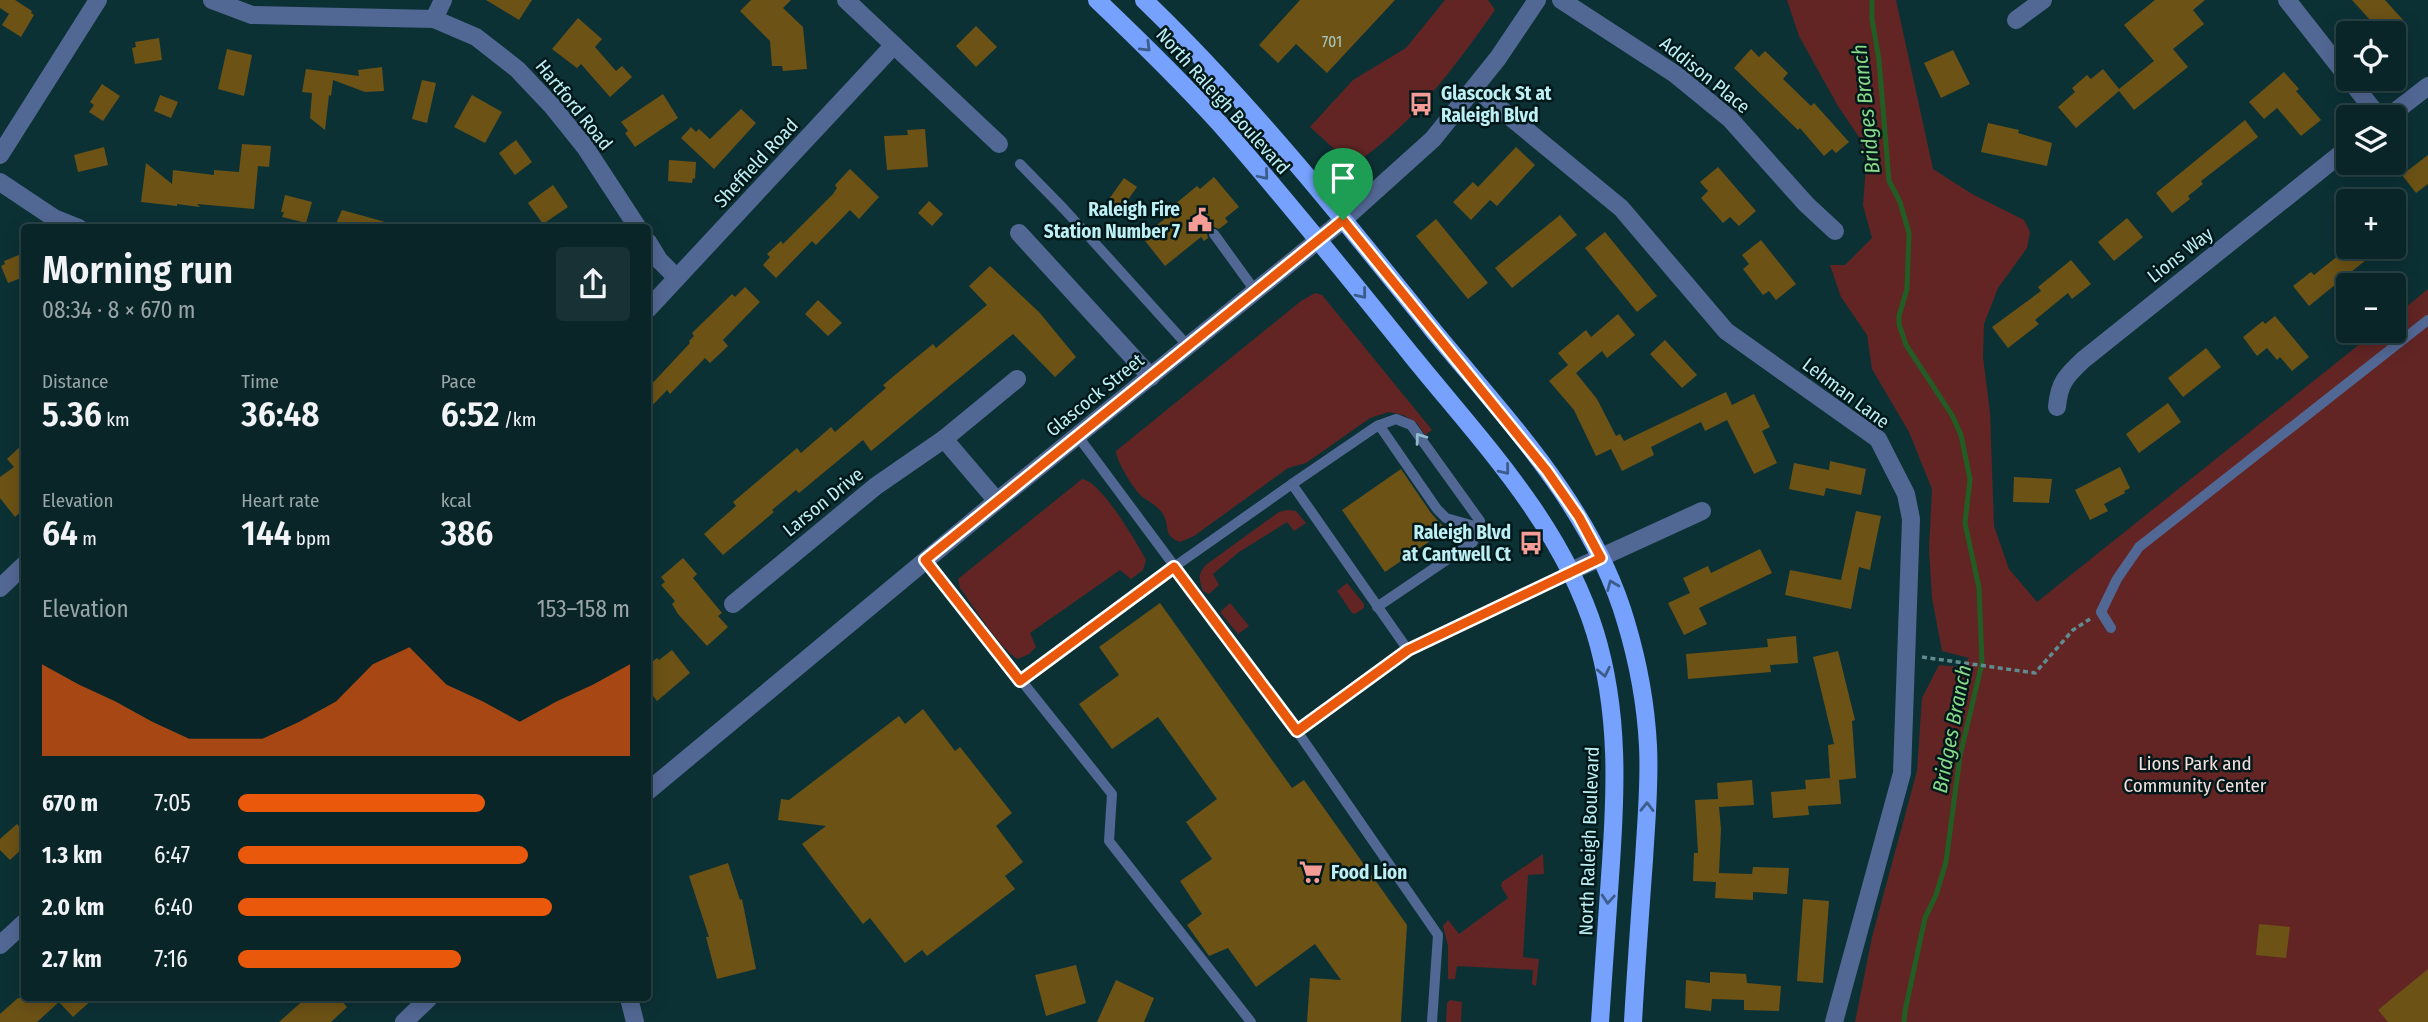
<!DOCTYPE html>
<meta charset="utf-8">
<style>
body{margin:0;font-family:"Fira Sans Condensed",sans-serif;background:#173134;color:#f1f3f6;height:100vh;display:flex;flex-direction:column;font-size:26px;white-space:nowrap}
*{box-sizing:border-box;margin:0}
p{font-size:23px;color:#99a5a8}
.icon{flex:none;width:38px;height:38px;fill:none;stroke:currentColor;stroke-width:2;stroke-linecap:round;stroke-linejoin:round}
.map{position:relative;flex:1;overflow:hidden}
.drawer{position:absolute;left:21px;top:224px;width:630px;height:777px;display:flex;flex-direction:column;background:#092528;border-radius:7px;box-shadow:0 4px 18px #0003,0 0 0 2px #294245}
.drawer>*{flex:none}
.fabs{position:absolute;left:2336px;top:21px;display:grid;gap:14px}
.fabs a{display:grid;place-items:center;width:70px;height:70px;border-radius:7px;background:#092528;box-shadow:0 4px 18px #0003,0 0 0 2px #294245;font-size:35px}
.pin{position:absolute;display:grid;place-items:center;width:60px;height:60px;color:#fff;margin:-72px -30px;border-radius:50% 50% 50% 0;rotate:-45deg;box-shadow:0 0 7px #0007}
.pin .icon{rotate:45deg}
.round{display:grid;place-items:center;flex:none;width:74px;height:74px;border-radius:7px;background:#173134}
.headline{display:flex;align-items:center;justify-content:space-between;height:119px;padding:0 21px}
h1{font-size:38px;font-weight:600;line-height:52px}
.figures{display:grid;grid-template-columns:repeat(3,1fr);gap:10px;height:119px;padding:7px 21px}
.figures div{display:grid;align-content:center}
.figures b{font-size:35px;font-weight:600}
.figures small{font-size:19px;font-weight:400}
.figures p{font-size:19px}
.chart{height:196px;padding:14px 21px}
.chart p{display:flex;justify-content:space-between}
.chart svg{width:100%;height:126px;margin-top:7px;fill:#ea580c;opacity:.7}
ul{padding:0 21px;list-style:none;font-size:23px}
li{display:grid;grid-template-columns:112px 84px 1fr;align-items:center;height:52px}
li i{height:18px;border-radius:9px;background:#ea580c}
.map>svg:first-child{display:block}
.green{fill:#622524}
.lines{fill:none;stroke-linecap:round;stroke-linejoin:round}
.stream{stroke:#225e24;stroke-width:5}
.building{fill:#6c5215}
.path{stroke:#608b90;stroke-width:3.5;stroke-dasharray:5 3.5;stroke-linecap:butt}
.service{stroke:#526894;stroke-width:10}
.minor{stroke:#526894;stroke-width:18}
.tertiary{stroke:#526894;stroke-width:18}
.primary{stroke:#76a2fe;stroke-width:18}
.oneway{stroke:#3c5d8c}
.oneway2{stroke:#92bace}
.route-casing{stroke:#fff;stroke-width:14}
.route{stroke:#ea580c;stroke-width:9}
.labels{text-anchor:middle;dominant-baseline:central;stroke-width:5;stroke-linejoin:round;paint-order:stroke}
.number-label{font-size:16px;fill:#a9c8bd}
.street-label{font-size:19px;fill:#bdf0f5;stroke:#01181a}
.poi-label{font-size:19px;font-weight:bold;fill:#bdf0f5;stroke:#01181a;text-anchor:start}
.park-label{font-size:19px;fill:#f6dedb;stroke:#01181a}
.water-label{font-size:21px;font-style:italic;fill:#88d988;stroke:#01181a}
</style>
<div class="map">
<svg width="2428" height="1022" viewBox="0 0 2428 1022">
<rect width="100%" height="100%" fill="#0c3135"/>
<!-- green -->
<g class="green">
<path d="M1445,0H1488L1495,10C1456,65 1410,129 1352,165L1310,127L1353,80L1406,48Z"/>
<polygon points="1787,0 1896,0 1933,169 1972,194 2024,220 2030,232 2027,248 1998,288 1984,324 1983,357 1990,413 1994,526 2009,569 2037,602 2376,331 2394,331 2394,317 2428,289 2428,1022 1855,1022 1872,937 1917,771 1922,698 1939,665 1961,667 1969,658 1942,651 1932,598 1929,549 1932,489 1909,432 1872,369 1867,335 1841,297 1830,265 1845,265 1872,238 1863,205 1866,166 1861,140 1838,106 1799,36"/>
<path d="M1315,293L1322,295L1432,430L1425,435L1417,423L1403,415L1389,412L1370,418L1306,463L1288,468L1194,536L1180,542C1163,535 1170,529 1164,516C1159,507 1152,503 1144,498C1135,492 1116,461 1116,451L1301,301Z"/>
<path d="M1082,479C1102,482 1136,542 1146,560L1143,570L1131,579L1120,570L1030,633L1036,647L1029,654L1018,659C1002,652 972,604 960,588L958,579Z"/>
<path d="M1287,510L1296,511L1306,523L1294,531L1287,522L1239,552L1213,574L1219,585L1209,594L1203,591C1199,579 1197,574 1207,564L1279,512Z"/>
<polygon points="1347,583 1364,604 1364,608 1355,614 1352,613 1337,591"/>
<polygon points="1230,603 1249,626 1238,634 1220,612"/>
<polygon points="1543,854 1544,874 1528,875 1523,957 1539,959 1536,986 1532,984 1533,970 1457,966 1455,979 1448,979 1448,946 1443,926 1448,920 1459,934 1508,898 1501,886 1502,882"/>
<polygon points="1450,1000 1462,1002 1461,1022 1446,1022 1447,1003"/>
</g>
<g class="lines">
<!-- stream -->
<polyline class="stream" points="1872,0 1872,19 1879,60 1889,181 1900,202 1909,233 1907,289 1899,316 1899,324 1906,345 1952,415 1961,435 1970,479 1965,523 1979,588 1982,663 1960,756 1946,862 1936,895 1925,918 1905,1011 1904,1022"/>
</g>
<!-- building -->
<g class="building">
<polygon points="0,0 15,0 32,11 31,13 34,15 21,37 2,25 9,14 0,8"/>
<polygon points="486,0 532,0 519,20"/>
<polygon points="751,0 791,0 783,8 803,27 807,69 783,71 782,66 772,66 770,41 740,11"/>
<polygon points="1300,0 1395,0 1327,73 1296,44 1278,63 1259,45"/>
<polygon points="2155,0 2205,0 2193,10 2204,24 2173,49 2188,67 2134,110 2119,91 2076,128 2058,107 2075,92 2072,88 2087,75 2091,79 2103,69 2119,89 2154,61 2124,25"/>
<polygon points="2352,0 2385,0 2403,20 2389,33 2382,33"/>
<polygon points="578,18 602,39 595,47 616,71 622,66 632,77 610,97 581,64 577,68 552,49"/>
<polygon points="976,26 997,47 976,67 956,46"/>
<polygon points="159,38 162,60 135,64 132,48 136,47 135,42"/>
<polygon points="227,49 252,55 244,96 218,89"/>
<polygon points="1751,49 1759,57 1765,51 1788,73 1783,79 1811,106 1814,103 1849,142 1836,153 1832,149 1824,156 1800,128 1798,130 1734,68"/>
<polygon points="1953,50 1970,84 1941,98 1924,63"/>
<polygon points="382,67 384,91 365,92 333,80 331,96 329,95 325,130 310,118 312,93 302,92 306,69 359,76 358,70"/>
<polygon points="2284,72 2299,89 2296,91 2321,120 2301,136 2277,108 2264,119 2249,102"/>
<polygon points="422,80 436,83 427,123 412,119"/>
<polygon points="102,84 120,96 103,121 89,112 94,105 90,102"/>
<polygon points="663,94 678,118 635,147 625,133 628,131 621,122"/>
<polygon points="160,95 178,102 171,118 154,111"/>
<polygon points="472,95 502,112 485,143 454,127"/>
<polygon points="741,109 756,123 714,169 681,138 691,127 696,132 699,129 710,139"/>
<polygon points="2245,120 2258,137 2201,181 2203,184 2188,196 2190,199 2172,213 2156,193"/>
<polygon points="1988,123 2019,130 2018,133 2052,143 2047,166 1981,152"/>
<polygon points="925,129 928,167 887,170 884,136 908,135 907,130"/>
<polygon points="516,140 532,162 515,175 499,153"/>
<polygon points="242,144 271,146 269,167 258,166 254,209 197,204 200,207 177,204 177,206 141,202 146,163 172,184 173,170 214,175 214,170 239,172"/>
<polygon points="104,147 108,165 78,172 74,155"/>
<polygon points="1516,147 1535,165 1497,206 1490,200 1471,220 1453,202 1473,182 1478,187"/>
<polygon points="2428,155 2428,184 2416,193 2402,175"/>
<polygon points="669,160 696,162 695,179 693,178 692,183 668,181"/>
<polygon points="1718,167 1756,211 1739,226 1730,217 1723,223 1701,198 1708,191 1700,182"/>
<polygon points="850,169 879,197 859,219 850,210 816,245 812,241 776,278 763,265 770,257 767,254 781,241 783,244 833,194 837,188 835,185"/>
<polygon points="1214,177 1239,207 1225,218 1228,222 1219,229 1214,227 1209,228 1207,234 1208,238 1204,241 1201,237 1165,266 1142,237 1177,209 1174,205 1197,186 1200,189"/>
<polygon points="1124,178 1137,187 1120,211 1107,202"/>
<polygon points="553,185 568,207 543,224 528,203"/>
<polygon points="285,195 312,202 306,223 282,217 284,212 281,212"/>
<polygon points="929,201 943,214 932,226 918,213"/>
<polygon points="342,210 389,223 389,228 334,228"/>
<polygon points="1560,215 1577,235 1512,288 1495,268"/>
<polygon points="2127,218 2143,237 2114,261 2098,242"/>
<polygon points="1436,219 1488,283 1468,299 1416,236"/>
<polygon points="1605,232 1657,296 1637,312 1585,248"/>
<polygon points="1761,240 1796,284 1776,300 1769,291 1763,295 1743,269 1749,264 1742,255"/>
<polygon points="2349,247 2382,247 2309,306 2293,286 2311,272 2314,275"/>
<polygon points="24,253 24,277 8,283 1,266 5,264 4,261"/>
<polygon points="2071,260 2091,284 2072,299 2068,293 2035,320 2039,324 2008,348 1992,327 2041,291 2038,287"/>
<polygon points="990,266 1039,312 1076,357 1055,377 1013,334 871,451 863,440 799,493 796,490 772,510 774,512 723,555 704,534 736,506 733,502 797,448 801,453 831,427 835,432 886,388 883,385 901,370 933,344 936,348 987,305 969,286"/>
<polygon points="745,287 760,302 723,340 728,346 710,363 705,358 670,394 667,390 648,410 648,388 690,343 689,341 694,336 692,333 732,294 735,297"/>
<polygon points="818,300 842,323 828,336 805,314"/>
<polygon points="1618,314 1635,335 1607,358 1602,351 1576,373 1597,399 1616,436 1620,434 1624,441 1726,392 1732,405 1754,394 1770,427 1762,431 1777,463 1754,474 1727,420 1705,431 1701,422 1651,447 1654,455 1622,471 1611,449 1596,456 1574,410 1549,381 1568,365 1558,353 1586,330 1591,337"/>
<polygon points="2275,316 2309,357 2292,371 2280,357 2277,360 2267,348 2257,356 2243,337 2263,321 2265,324"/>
<polygon points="1665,340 1697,375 1682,388 1650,354"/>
<polygon points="2206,348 2221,367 2183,397 2168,378"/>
<polygon points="2168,403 2181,422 2139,453 2126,434"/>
<polygon points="24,443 24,509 15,517 0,498 0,477 14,467 7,459"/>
<polygon points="1830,461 1866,469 1861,495 1826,488 1824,496 1789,489 1794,463 1829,470"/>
<polygon points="2120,467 2130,488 2124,491 2125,493 2104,504 2108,511 2090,520 2075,490"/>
<polygon points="1401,469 1431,513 1446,530 1385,572 1342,510"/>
<polygon points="2014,477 2052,479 2049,503 2013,502"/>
<polygon points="1856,511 1881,516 1870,570 1859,567 1851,609 1785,595 1790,570 1841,580"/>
<polygon points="1760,549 1772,573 1699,608 1707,624 1684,635 1668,603 1690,593 1683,578 1708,566 1711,573"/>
<polygon points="683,558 697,574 693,578 722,613 718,616 728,627 707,646 678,614 672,604 675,601 661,585 665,582 661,577"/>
<polygon points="1160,603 1292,788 1304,780 1407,925 1401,1022 1307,1022 1310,978 1341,980 1315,944 1256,987 1228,948 1209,956 1187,925 1202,914 1180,881 1212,859 1186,822 1217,799 1158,717 1112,749 1079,704 1119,675 1099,647"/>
<polygon points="1796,636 1798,663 1770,665 1771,672 1688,679 1686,654 1768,647 1767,639"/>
<polygon points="672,650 690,673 657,701 648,689 648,665 657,658 659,660"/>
<polygon points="1838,651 1855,720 1852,721 1856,778 1839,780 1841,804 1808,806 1809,815 1773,818 1771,792 1806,789 1805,780 1830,778 1828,745 1834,744 1813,657"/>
<polygon points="923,709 955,751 960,747 1012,813 996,826 1023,862 1005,876 1015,889 927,956 922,950 905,963 870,918 863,924 802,844 826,826 778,820 781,799 789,800 899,716 905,724"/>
<polygon points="1752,780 1754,805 1719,807 1721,829 1719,873 1752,874 1753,867 1789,868 1787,894 1753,892 1753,900 1715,898 1716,882 1693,881 1694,853 1698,853 1695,800 1718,799 1717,783"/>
<polygon points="17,824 24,832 24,847 10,860 0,850 0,839"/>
<polygon points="728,863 740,900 742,899 756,969 717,979 706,937 709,937 689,876"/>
<polygon points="1803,899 1829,901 1823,983 1797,981"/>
<polygon points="2259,924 2290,927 2286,958 2256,955"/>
<polygon points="1076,965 1086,1003 1046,1016 1035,975"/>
<polygon points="2428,969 2428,1022 2388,1022 2378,1010"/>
<polygon points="1710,972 1746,974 1747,983 1781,986 1779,1011 1744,1010 1744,1000 1712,999 1711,1011 1685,1008 1686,980 1710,983"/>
<polygon points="1116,980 1154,998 1144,1022 1097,1022"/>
<polygon points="18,998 94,998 73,1017 59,1002 37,1022 0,1022 0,1014"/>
<polygon points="306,998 339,998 347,1007 331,1022 279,1022"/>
</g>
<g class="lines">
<!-- path -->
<polyline class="path" points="1922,657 2035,673 2073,630 2090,619"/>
<!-- service -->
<g class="service">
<polyline points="1020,164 1064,209 1188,346"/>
<polyline points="1214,234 1256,292"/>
<polyline points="1379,425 1437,509 1446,518 1478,527"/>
<polyline points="1077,435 1297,731 1408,650 1571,571"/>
<polyline points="1292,484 1377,426 1396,419 1411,425 1480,521 1473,542 1377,607"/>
<polyline points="925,560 1112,794 1109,841 1251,1022"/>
<polyline points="2111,628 2101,612 2117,579 2139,547 2428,320"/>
<polyline points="1020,681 1174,567 1292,484 1408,650"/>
<polyline points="1297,731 1438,935 1432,1022"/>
</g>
<!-- minor -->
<g class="minor">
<polyline points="212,0 252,15 434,19 476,37 517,69 552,106 585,147 638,228"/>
<polyline points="846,0 999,144"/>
<polyline points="1561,0 1675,74 1730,119 1806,204 1835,231"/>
<polyline points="2287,0 2379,117"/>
<polyline points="434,19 443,0"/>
<polyline points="2016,20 2043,0"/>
<polyline points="1475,88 1621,208 1726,331 1878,439 1906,494 1911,519 1902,773 1834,1022"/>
<polyline points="2388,117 2428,86"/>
<polyline points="0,155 98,0"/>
<polyline points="0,182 54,218 79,228"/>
<polyline points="1019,233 1151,377"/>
<polyline points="648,242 659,260 677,278"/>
<polyline points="648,309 894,45"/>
<path d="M2057,407C2059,383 2066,376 2083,360L2348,148"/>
<polyline points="944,439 1017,379"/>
<polyline points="1571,571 1702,511"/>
<polyline points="0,588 24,565"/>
<polyline points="733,604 876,486 944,439 997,501"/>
<polyline points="0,945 24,923"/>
<polyline points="629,998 635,1022"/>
</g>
<!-- tertiary -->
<g class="tertiary">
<polyline points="648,791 997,501 1343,220 1433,139 1498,58 1537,0"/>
<polyline points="404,1022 429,998"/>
</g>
<!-- primary -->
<g class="primary">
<path d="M1097,0C1139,40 1181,81 1220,124C1287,200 1350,279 1413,357C1482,442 1562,525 1595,632C1620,713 1616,794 1610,877C1607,926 1603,974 1600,1022"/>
<path d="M1144,0C1249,101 1341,216 1432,329C1506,419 1593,508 1626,622C1638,662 1646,706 1648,746C1650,784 1646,823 1644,860C1640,914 1636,968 1633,1022"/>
</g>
</g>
<!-- one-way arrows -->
<defs><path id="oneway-chevron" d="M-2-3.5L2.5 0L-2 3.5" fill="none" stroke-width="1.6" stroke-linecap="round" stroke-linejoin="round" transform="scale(1.75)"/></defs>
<g class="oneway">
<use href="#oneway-chevron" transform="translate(1146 47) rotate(45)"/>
<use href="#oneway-chevron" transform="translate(1264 175) rotate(50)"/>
<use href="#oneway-chevron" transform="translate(1362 294) rotate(51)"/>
<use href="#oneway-chevron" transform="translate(1505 470) rotate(51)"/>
<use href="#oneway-chevron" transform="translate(1612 585) rotate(-112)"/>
<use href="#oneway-chevron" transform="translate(1604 672) rotate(78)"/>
<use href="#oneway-chevron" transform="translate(1647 807) rotate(-89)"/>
<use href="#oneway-chevron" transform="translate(1608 899) rotate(94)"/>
</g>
<use class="oneway2" href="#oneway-chevron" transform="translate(1420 438) rotate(-126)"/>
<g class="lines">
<!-- route casing -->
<g class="route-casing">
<polygon id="route" points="1343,220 1547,471 1579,517 1601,558 1408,650 1297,731 1174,567 1020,681 925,560"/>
</g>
<!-- route -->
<use href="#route" class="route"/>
</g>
<!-- icons -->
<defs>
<g id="bus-bare" transform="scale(1.89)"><path d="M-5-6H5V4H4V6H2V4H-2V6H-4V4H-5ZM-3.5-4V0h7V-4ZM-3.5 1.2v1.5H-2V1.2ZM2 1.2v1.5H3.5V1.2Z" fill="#f59c96" stroke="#01181a" stroke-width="2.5" paint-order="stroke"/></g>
<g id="civic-bare" transform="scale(1.89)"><path d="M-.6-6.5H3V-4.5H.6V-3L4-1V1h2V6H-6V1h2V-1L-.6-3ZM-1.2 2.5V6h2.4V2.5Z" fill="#f59c96" stroke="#01181a" stroke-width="2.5" paint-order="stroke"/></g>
<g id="supermarket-bare" transform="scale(1.89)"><path d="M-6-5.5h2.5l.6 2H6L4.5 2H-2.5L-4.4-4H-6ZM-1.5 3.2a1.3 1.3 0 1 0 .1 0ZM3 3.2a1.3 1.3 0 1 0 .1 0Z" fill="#f59c96" stroke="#01181a" stroke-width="2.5" paint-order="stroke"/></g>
</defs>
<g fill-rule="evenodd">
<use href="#bus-bare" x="1421" y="104"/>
<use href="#civic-bare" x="1200" y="220"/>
<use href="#bus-bare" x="1531" y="543"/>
<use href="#supermarket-bare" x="1311" y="872"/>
</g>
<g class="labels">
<!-- number labels -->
<g class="number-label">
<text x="1332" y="41">701</text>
</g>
<!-- street labels -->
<g class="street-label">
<text transform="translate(1705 75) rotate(39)">Addison Place</text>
<text transform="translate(1223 101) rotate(48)">North Raleigh Boulevard</text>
<text transform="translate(574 105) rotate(51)">Hartford Road</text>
<text transform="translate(756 163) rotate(-47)">Sheffield Road</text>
<text transform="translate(2180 255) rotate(-38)">Lions Way</text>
<text transform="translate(1846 393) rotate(37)">Lehman Lane</text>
<text transform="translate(1095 395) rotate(-39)">Glascock Street</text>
<text transform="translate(823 502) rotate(-39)">Larson Drive</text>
<text transform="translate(1589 841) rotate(-88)">North Raleigh Boulevard</text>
</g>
<!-- poi labels -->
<g class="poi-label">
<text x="1441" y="93">Glascock St at<tspan x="1441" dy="22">Raleigh Blvd</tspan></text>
<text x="1180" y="209" text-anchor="end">Raleigh Fire<tspan x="1180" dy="22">Station Number 7</tspan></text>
<text x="1511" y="532" text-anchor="end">Raleigh Blvd<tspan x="1511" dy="22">at Cantwell Ct</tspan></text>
<text x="1331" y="872">Food Lion</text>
</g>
<!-- park labels -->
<g class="park-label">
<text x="2195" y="763">Lions Park and<tspan x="2195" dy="22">Community Center</tspan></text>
</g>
<!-- water labels -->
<g class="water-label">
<text transform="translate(1866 109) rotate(-96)">Bridges Branch</text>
<text transform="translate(1952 729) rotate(-79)">Bridges Branch</text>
</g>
</g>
</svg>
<div class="fabs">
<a><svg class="icon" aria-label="locate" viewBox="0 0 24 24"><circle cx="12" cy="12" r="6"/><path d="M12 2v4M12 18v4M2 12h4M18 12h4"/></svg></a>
<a><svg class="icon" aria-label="layers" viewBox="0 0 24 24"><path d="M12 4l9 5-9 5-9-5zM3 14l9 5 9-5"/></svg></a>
<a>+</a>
<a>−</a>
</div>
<div class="pin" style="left:1343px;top:220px;background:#1e9e55"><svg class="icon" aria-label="arrive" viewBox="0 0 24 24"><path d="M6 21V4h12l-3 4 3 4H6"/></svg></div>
<section class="drawer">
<div class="headline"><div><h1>Morning run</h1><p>08:34 · 8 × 670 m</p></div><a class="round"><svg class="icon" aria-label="share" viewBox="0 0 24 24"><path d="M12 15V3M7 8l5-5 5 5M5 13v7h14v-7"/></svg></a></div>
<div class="figures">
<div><p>Distance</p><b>5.36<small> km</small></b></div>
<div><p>Time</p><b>36:48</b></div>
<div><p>Pace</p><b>6:52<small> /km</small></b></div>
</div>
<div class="figures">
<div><p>Elevation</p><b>64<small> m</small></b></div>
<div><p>Heart rate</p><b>144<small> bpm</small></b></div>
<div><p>kcal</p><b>386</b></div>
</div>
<div class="chart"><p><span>Elevation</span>153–158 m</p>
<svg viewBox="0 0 160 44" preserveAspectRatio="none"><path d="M0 44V12L10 19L20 25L30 32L40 38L50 38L60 38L70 32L80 25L90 12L100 6L110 19L120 25L130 32L140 25L150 19L160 12V44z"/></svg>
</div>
<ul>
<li><b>670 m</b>7:05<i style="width:63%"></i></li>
<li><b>1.3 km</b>6:47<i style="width:74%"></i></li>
<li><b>2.0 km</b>6:40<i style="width:80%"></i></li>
<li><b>2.7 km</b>7:16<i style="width:57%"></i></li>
</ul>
</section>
</div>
